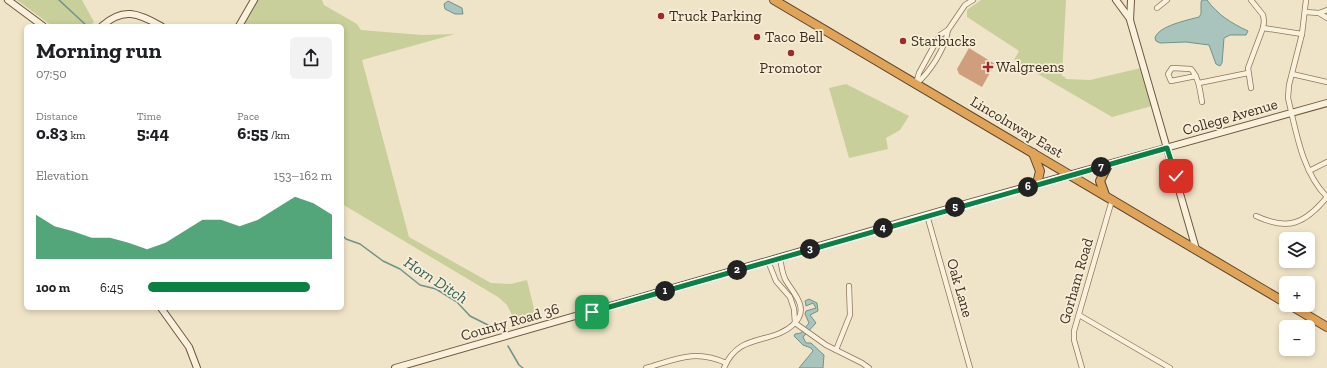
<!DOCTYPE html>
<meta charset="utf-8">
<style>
body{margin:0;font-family:"Zilla Slab",serif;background:#f2f2f2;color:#202124;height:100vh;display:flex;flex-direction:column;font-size:15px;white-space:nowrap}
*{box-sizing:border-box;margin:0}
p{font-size:13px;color:#757577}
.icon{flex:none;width:22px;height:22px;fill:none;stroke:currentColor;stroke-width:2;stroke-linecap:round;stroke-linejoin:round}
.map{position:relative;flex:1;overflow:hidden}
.side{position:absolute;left:24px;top:24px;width:320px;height:286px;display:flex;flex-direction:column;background:#fff;border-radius:6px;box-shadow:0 2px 6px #0003}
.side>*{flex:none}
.buttons{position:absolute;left:1279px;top:232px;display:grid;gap:8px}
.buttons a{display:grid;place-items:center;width:36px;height:36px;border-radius:6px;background:#fff;box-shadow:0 2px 6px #0003;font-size:20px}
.pin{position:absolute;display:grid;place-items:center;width:34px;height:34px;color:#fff;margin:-17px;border-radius:8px;box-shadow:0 2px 6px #0006}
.km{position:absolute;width:20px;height:20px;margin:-10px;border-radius:50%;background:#222;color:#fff;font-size:11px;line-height:20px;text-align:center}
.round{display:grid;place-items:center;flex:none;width:42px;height:42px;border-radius:6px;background:#f2f2f2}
.overview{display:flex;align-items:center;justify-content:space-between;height:68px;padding:0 12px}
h1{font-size:22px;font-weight:700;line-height:30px}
.metrics{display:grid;grid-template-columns:repeat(3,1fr);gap:6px;height:68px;padding:4px 12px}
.metrics div{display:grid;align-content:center}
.metrics b{font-size:17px;font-weight:700}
.metrics small{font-size:11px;font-weight:400}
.metrics p{font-size:11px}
.chart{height:112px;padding:8px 12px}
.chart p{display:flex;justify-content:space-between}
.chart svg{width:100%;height:72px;margin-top:4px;fill:#0b8043;opacity:.7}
ul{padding:0 12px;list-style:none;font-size:13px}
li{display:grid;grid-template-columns:64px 48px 1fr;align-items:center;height:30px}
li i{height:10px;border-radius:5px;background:#0b8043}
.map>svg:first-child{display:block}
.green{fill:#c9cf9b}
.water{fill:#a9c4bc;stroke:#6f938a}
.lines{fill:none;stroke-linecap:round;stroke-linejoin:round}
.stream{stroke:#6f938a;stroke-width:1.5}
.building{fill:#cf9f7d}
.street-casing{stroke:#8d765c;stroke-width:6}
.secondary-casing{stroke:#6f573f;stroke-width:8}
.highway-casing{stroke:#5b4430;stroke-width:10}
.street{stroke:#faf1dc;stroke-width:4.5}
.secondary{stroke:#faf1dc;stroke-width:6}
.highway{stroke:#e0a458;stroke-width:8}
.route-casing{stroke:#fff;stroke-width:8}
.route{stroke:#0b8043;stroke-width:5}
.poi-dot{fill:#9e2a2b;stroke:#f7eed8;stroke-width:1.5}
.labels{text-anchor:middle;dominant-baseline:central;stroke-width:3.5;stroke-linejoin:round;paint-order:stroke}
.poi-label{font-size:15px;fill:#3d2e20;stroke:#f7eed8;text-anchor:start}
.street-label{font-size:15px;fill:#3d2e20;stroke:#f7eed8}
.water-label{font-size:16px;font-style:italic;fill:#2f5d5a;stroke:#f7eed8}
</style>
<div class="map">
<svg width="1327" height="368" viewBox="0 0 1327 368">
<rect width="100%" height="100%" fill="#f0e4c8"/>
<!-- green -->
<g class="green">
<polygon points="17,0 82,0 94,22 90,26 52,26"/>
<polygon points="254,0 322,0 324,5 357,24 361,30 422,35 455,34 362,60 409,237 491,283 511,284 527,280 536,317 532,320 516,323 507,305 498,297 342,204 342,26 239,26"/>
<polygon points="981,0 1066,0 1062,76 1065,77 1066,79 1090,80 1141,68 1152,106 1112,117 1014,60 1019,51 967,17 967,10"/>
<polygon points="846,84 909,116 900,130 886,138 888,149 849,158 829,88"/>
</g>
<!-- water -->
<g class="water">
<path d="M1202,0H1207C1218,15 1231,23 1248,31L1246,35H1230L1224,38L1222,63L1220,66L1216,64L1209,45L1186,42L1160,43L1156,41L1155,38C1158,26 1188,20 1199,17L1201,14V2Z"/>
<polygon points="448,1 462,8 463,14 455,14 445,9 444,4"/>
<polygon points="809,299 817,303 818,311 810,315 816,323 803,337 806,343 811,343 824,355 823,368 799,368 813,351 811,348 803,345 794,336 795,334 801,333 809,323 805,314 806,311 816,308 813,303 806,306 805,301"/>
</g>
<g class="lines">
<!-- stream -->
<g class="stream">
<polyline points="59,0 87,26"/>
<polyline points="342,235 346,239 360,244 383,261 400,269 420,285 436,289 457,302 470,316 498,330"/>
<polyline points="508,346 519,365 523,368"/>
</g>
</g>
<!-- building -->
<polygon class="building" points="969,48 995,64 982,87 959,74 957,69"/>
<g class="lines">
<!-- street casing -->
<g class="street-casing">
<g id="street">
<polyline points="1251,0 1263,15 1264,21 1263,28 1248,68 1251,88"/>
<path d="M1306,0L1302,34L1289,85L1288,98C1296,131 1302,172 1327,197"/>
<polyline points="1157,8 1167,0"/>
<polyline points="1305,12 1319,13 1327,18"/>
<polyline points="1319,13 1327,10"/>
<polyline points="1263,28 1302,34"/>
<polyline points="1292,74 1327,82"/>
<path d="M1196,76L1171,81L1168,74L1172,68L1191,69C1199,78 1200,91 1202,102"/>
<polyline points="1199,83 1248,73"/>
<polyline points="916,84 919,73 940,35 948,30 965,5 973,0"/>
<path d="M916,84C930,72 945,49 948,30"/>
<polyline points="1309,171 1327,162"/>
<polyline points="927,215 970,368"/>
<path d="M1256,216C1288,231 1305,224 1327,197"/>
<path d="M780,257C781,265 782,272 785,279C792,292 810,307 795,323"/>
<polyline points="768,261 776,281 790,297 794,309 795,323"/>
<polyline points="1079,315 1170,368"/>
<polyline points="836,350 850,315 849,286"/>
<path d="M646,368C677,359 695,349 726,363"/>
<path d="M724,368C739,331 772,346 795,323L826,345L862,363L869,368"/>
<polyline points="1082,368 1074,340 1074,331 1112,200"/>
</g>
</g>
<!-- secondary casing -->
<g class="secondary-casing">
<g id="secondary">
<polyline points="8,0 43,26"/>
<polyline points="1116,0 1130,19"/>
<polyline points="1131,0 1130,20 1196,249"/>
<path d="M102,26C123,7 138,13 161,26"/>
<polyline points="239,26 254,0"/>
<polyline points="161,308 189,347 197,368"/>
<polyline points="395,368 968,203 1327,103"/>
</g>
</g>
<!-- highway casing -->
<g class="highway-casing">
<g id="highway">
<polyline points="774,0 1286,303"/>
<polyline points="1033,153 1040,171 1037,184"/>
<polyline points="1105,195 1100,181 1108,165"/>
<polyline points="1290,305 1327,327"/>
</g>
</g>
<!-- street -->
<use href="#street" class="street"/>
<!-- secondary -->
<use href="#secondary" class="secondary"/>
<!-- highway -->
<use href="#highway" class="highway"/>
</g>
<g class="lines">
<!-- route casing -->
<g class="route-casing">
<polyline id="route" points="592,312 1167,148 1176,176"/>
</g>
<!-- route -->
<use href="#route" class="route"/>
</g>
<!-- markers -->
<g class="poi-dot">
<circle cx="661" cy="16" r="4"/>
<circle cx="757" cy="37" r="4"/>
<circle cx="903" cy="41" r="4"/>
<circle cx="791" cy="53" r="4"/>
<path d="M986 61h4v4h4v4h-4v4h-4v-4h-4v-4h4z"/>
</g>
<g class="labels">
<!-- poi labels -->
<g class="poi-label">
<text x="669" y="16">Truck Parking</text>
<text x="765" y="37">Taco Bell</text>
<text x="911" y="41">Starbucks</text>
<text x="996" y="67">Walgreens</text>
<text x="791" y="68" text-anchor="middle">Promotor</text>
</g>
<!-- street labels -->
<g class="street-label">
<text transform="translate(1230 117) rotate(-16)">College Avenue</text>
<text transform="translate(1017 127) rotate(31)">Lincolnway East</text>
<text transform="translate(1076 281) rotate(-74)">Gorham Road</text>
<text transform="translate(960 288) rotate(74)">Oak Lane</text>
<text transform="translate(510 322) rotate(-16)">County Road 36</text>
</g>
<!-- water labels -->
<g class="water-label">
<text transform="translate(436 280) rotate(33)">Horn Ditch</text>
</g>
</g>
</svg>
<div class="buttons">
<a><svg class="icon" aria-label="layers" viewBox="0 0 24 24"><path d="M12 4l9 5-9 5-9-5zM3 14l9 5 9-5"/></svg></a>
<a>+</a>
<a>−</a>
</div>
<div class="pin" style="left:592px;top:312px;background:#1e9e55"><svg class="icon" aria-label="arrive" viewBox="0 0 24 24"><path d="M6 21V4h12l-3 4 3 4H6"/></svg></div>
<div class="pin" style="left:1176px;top:176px;background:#d93025"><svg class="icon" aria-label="check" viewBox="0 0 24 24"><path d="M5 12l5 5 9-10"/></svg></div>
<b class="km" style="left:665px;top:291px">1</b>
<b class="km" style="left:737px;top:270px">2</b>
<b class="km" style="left:810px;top:249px">3</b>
<b class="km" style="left:883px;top:228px">4</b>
<b class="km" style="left:955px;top:207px">5</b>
<b class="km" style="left:1028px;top:187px">6</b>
<b class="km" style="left:1101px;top:167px">7</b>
<section class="side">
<div class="overview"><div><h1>Morning run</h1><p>07:50</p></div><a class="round"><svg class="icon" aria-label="share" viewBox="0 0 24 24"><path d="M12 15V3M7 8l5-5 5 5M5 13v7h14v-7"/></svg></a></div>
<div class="metrics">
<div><p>Distance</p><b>0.83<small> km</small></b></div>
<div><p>Time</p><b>5:44</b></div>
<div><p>Pace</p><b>6:55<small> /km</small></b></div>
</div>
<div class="chart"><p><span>Elevation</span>153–162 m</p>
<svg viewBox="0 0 160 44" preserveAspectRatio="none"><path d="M0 44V17L10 24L20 27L30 31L40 31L50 34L60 38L70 34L80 27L90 20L100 20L110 24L120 20L130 13L140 6L150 10L160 17V44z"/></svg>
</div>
<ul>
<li><b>100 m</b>6:45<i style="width:88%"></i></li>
</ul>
</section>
</div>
